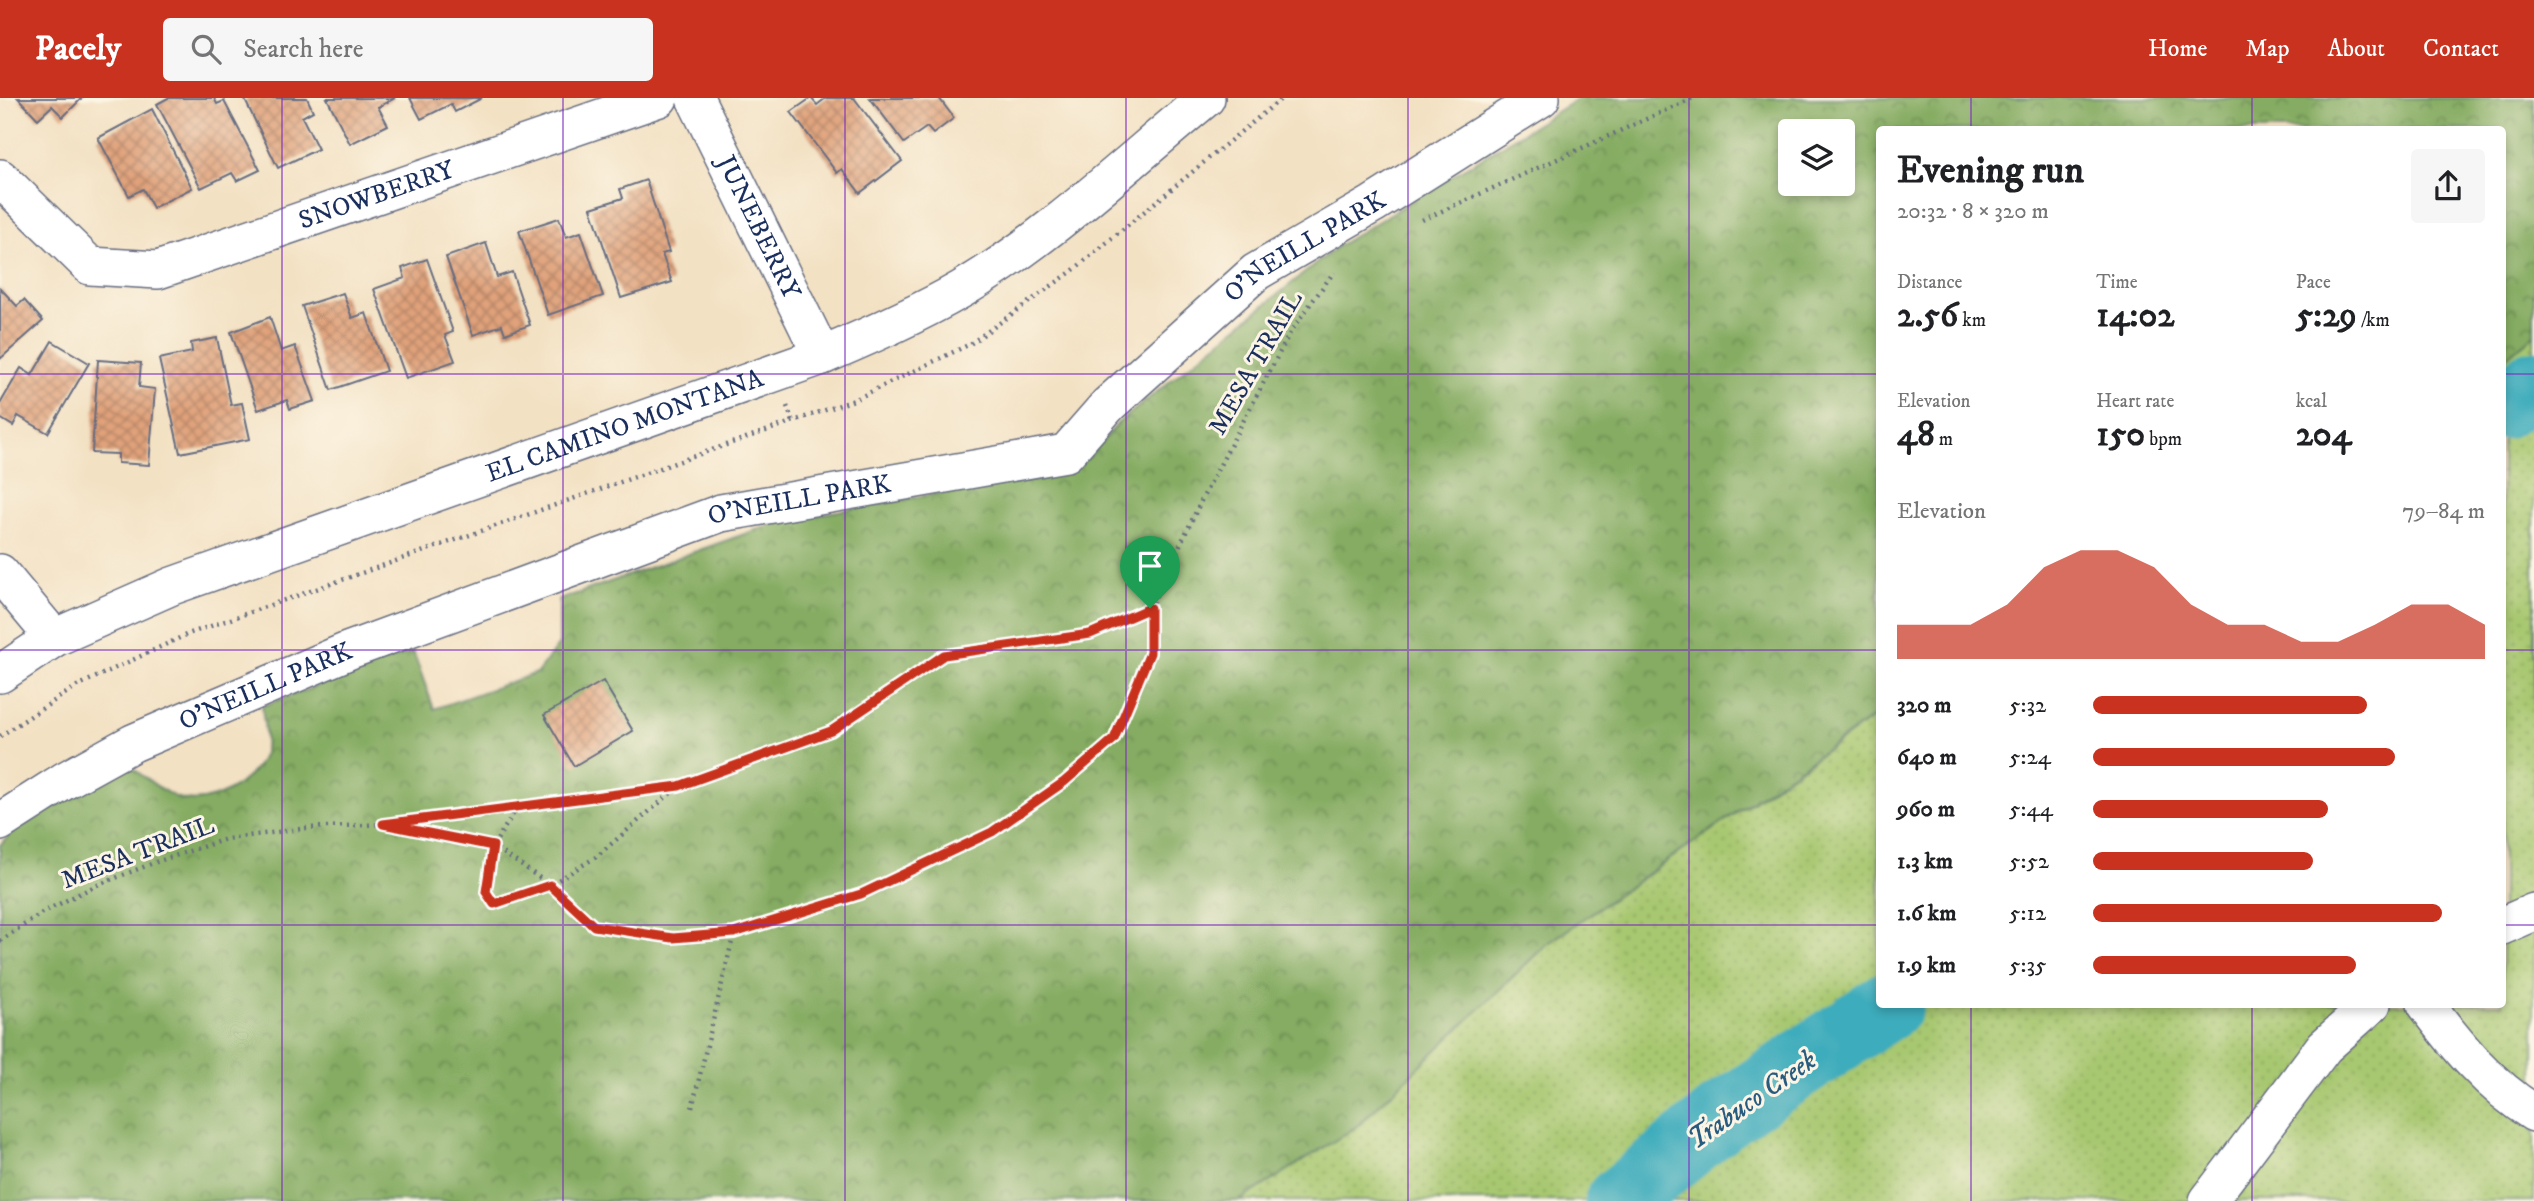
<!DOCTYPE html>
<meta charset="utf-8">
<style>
body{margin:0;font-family:"IM FELL DW Pica",serif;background:#f6f6f6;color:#202124;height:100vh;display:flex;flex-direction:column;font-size:26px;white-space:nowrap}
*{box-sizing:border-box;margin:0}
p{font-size:23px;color:#757577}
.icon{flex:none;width:38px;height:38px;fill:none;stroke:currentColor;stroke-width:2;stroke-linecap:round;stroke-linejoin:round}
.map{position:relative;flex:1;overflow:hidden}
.drawer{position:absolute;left:1876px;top:28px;width:630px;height:882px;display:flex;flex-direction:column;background:#fff;border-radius:7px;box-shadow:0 4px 10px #0003}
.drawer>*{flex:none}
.fabs{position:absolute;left:1778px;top:21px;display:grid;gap:14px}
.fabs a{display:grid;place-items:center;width:77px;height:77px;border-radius:7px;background:#fff;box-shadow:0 4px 10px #0003;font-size:35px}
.pin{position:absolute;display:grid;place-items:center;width:60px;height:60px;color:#fff;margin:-72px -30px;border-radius:50% 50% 50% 0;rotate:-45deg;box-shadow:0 0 7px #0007}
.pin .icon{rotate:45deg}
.round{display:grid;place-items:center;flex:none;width:74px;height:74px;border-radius:7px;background:#f6f6f6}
.summary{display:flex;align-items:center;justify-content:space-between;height:119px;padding:0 21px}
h1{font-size:38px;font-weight:800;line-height:52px}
.stats{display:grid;grid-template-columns:repeat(3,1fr);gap:10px;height:119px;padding:7px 21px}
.stats div{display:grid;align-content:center}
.stats b{font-size:35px;font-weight:800}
.stats small{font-size:19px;font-weight:400}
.stats p{font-size:19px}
.chart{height:196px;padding:14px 21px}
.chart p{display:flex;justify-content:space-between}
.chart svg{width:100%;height:126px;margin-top:7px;fill:#c8321e;opacity:.7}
ul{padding:0 21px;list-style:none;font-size:23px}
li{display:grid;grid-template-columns:112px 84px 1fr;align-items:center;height:52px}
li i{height:18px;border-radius:9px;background:#c8321e}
header{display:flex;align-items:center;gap:42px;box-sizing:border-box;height:98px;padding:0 35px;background:#c8321e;color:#fff}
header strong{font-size:33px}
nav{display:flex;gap:38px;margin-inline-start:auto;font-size:24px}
.search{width:490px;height:63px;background:#f6f6f6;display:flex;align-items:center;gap:18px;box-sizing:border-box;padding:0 24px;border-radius:7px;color:#757577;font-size:26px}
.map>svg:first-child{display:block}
.grass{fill:url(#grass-dots);stroke:#617b67;stroke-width:2}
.forest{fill:url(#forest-crowns);stroke:#506e60;stroke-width:2;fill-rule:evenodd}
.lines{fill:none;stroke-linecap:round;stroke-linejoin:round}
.river{stroke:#3eacbc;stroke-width:68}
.building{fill:url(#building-cross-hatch)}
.minor-casing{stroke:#676d81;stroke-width:40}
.path{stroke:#676d81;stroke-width:4.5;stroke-dasharray:2 5;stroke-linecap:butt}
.minor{stroke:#fff;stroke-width:37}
.route-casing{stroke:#fff;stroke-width:14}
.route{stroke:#c8321e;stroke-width:9}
.grid{fill:none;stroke:#7b2cbf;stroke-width:2;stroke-opacity:0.55}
.labels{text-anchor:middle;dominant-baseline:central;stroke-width:6;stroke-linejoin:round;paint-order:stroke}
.street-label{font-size:26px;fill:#1b2f5e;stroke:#fcf5e5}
.water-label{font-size:28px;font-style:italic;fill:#275b7f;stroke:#fcf5e5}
</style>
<header>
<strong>Pacely</strong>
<div class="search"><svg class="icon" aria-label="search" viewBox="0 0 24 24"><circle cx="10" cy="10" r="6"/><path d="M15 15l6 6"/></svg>Search here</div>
<nav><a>Home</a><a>Map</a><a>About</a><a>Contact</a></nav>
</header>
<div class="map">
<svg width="2534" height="1103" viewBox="0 0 2534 1103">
<defs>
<pattern id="grass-dots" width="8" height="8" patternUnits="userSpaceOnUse" patternTransform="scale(1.75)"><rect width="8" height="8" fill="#a7c770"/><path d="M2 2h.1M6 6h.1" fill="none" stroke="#8fab63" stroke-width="1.8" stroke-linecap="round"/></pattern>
<pattern id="forest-crowns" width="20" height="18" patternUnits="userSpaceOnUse" patternTransform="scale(1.75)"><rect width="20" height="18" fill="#85ac62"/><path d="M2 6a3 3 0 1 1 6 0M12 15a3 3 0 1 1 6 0" fill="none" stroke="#6c8c54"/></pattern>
<pattern id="building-cross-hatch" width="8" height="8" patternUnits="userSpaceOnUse" patternTransform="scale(1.75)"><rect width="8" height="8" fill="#e0a27a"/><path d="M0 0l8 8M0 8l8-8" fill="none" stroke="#b58467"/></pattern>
</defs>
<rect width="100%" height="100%" fill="#fcf5e5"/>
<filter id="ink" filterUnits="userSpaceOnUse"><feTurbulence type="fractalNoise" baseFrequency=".0143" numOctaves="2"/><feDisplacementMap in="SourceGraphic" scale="14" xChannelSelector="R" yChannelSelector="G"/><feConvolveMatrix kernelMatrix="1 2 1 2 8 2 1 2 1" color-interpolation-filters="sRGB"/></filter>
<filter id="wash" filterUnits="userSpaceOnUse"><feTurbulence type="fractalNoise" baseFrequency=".00686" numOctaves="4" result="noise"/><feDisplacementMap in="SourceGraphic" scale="28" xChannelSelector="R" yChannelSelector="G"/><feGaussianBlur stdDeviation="1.57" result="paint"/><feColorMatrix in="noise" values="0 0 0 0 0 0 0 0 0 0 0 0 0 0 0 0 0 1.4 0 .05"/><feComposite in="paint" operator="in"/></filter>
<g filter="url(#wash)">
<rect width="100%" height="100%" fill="#f3e1c3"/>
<!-- grass -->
<polygon class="grass" points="2534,237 2534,1103 1239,1103 1356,1029 1547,846 1879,616 1880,906 2502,906 2502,262"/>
<!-- forest -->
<path class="forest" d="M1579,0H2534V237L2503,262L2502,32H1880L1879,615L1547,846L1356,1029L1239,1103H0V747L13,733L128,667C144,678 160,693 178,700C208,712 259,682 265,651C267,638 263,621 262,608L413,553L434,611L537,575L559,546V502L781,423L1066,373L1089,359L1118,325L1338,148ZM1790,33H1843V86H1790Z"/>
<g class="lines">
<!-- river -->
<g class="river">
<polyline points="2502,307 2534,286"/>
<polyline points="1619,1103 1727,1015 1890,906"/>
</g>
</g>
<g id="blocks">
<!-- building -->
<g class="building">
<polygon points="18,0 82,0 63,19 52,8 38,21"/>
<polygon points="168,0 214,0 217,6 224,3 260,72 237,83 232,75 201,90 157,6"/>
<polygon points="244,0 307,0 313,13 302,19 318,51 278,70"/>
<polygon points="327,0 395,0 378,9 388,27 350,46"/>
<polygon points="410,0 482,0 455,14 451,6 421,21"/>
<polygon points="811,0 817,7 826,0 854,0 902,63 860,95 842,71 837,75 791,14"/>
<polygon points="870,0 939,0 954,20 933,36 927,29 904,45"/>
<polygon points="152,11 192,90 153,110 143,91 129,98 98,40"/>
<polygon points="646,82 669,154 662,156 672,184 621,200 591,110 623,100 620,91"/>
<polygon points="559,120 566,139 581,134 603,198 548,217 519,133"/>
<polygon points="486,145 497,179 512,174 530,227 505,236 502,227 473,237 446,159"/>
<polygon points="427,161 453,234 445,237 455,263 406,280 374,191 405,180 402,170"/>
<polygon points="0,190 17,208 24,202 43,223 0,261"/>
<polygon points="343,195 352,220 366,215 386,273 331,292 302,208"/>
<polygon points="270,219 281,253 295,248 315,303 290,311 287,302 258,312 231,234"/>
<polygon points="217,240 231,307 242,305 250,341 180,355 159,261 192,254 191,245"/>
<polygon points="52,243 89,265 48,335 18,318 13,328 0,320 0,306 21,270 32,277"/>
<polygon points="98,262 141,265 139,289 155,291 149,367 118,365 118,356 92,355"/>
<polygon points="603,583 633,633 574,668 544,617"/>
</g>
</g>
</g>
<g filter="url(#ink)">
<use href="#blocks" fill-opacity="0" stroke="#676d81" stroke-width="2"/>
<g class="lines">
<!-- minor casing -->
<g class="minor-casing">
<g id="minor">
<path id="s1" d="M695,0L822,258"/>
<path id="s2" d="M0,80L90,168L158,172L659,0"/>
<polyline points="0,475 54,540"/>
<path id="s3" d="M0,576L54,540L172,488L822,258C869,238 917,217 962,191C1050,139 1127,65 1206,0"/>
<path id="s4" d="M0,724L64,683L133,645L350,552L721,415L1066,355L1108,307L1256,174L1373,106L1541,0"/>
<polyline points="2502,828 2534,814"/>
<path d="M2426,906C2457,948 2490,988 2534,1015"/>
<polyline points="2208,1103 2324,949 2372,906"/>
</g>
</g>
<!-- path -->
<g class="path">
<polyline points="1422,122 1693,0"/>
<polyline points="787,308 793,324"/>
<polyline points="0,638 77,588 188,536 854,302 970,246 1071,174 1282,0"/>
<polyline points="517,710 493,748 486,794 494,806 550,787 596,759 678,689"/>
<polyline points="387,725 679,688 831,633 944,557 1090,536 1150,510"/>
<polyline points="0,843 45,813 95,788 156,764 226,741 307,730 383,726 493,748 550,787 594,828 673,840 734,835 861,796 992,734 1064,684 1114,641 1150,555 1150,510 1202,401 1292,231 1334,174"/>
<polyline points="692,1010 734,835"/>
</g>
<!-- minor -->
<use href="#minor" class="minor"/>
</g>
</g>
<g class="lines" filter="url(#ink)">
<!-- route casing -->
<g class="route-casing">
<polygon id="route" points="1150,510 1150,555 1114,641 1064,684 992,734 861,796 734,835 673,840 594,828 550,787 494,806 486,794 493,748 383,726 679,688 831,633 944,557 1090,536"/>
</g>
<!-- route -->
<use href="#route" class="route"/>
</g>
<!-- grid -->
<path class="grid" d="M282,0V1103M563,0V1103M845,0V1103M1126,0V1103M1408,0V1103M1689,0V1103M1971,0V32M2252,0V32M0,276H1880M2502,276H2534M0,552H1880M2502,552H2534M0,827H1880M2502,827H2534M1971,906V1103M2252,906V1103"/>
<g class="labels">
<!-- street labels -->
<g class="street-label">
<text stroke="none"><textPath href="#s2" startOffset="425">SNOWBERRY</textPath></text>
<text stroke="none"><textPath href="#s1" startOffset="144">JUNEBERRY</textPath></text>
<text stroke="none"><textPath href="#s4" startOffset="1454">O'NEILL PARK</textPath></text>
<text transform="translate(1256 265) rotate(-60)">MESA TRAIL</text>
<text stroke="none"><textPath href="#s3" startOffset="674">EL CAMINO MONTANA</textPath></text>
<text stroke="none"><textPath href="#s4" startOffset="866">O'NEILL PARK</textPath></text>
<text stroke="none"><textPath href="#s4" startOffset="299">O'NEILL PARK</textPath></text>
<text transform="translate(138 755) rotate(-21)">MESA TRAIL</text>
</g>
<!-- water labels -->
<g class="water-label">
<text transform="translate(1752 1002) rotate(-35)">Trabuco Creek</text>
</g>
</g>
</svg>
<div class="fabs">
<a><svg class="icon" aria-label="layers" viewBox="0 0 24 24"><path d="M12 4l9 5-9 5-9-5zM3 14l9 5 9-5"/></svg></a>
</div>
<div class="pin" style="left:1150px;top:510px;background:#1e9e55"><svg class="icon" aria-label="arrive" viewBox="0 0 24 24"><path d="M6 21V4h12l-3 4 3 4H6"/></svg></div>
<section class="drawer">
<div class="summary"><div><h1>Evening run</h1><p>20:32 · 8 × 320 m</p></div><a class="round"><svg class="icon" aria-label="share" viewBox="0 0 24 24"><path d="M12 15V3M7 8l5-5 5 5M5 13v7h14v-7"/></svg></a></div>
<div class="stats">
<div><p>Distance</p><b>2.56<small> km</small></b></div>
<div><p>Time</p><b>14:02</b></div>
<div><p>Pace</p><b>5:29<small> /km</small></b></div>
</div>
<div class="stats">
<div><p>Elevation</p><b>48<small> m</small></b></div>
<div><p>Heart rate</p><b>150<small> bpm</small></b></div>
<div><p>kcal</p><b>204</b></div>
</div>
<div class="chart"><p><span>Elevation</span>79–84 m</p>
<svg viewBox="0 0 160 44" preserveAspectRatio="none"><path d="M0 44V32L10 32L20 32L30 25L40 12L50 6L60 6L70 12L80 25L90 32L100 32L110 38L120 38L130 32L140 25L150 25L160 32V44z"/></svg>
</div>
<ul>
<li><b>320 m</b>5:32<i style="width:70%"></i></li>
<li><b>640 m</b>5:24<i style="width:77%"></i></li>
<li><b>960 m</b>5:44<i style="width:60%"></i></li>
<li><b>1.3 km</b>5:52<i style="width:56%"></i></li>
<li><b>1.6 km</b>5:12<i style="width:89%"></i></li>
<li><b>1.9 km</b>5:35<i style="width:67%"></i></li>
</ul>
</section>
</div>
